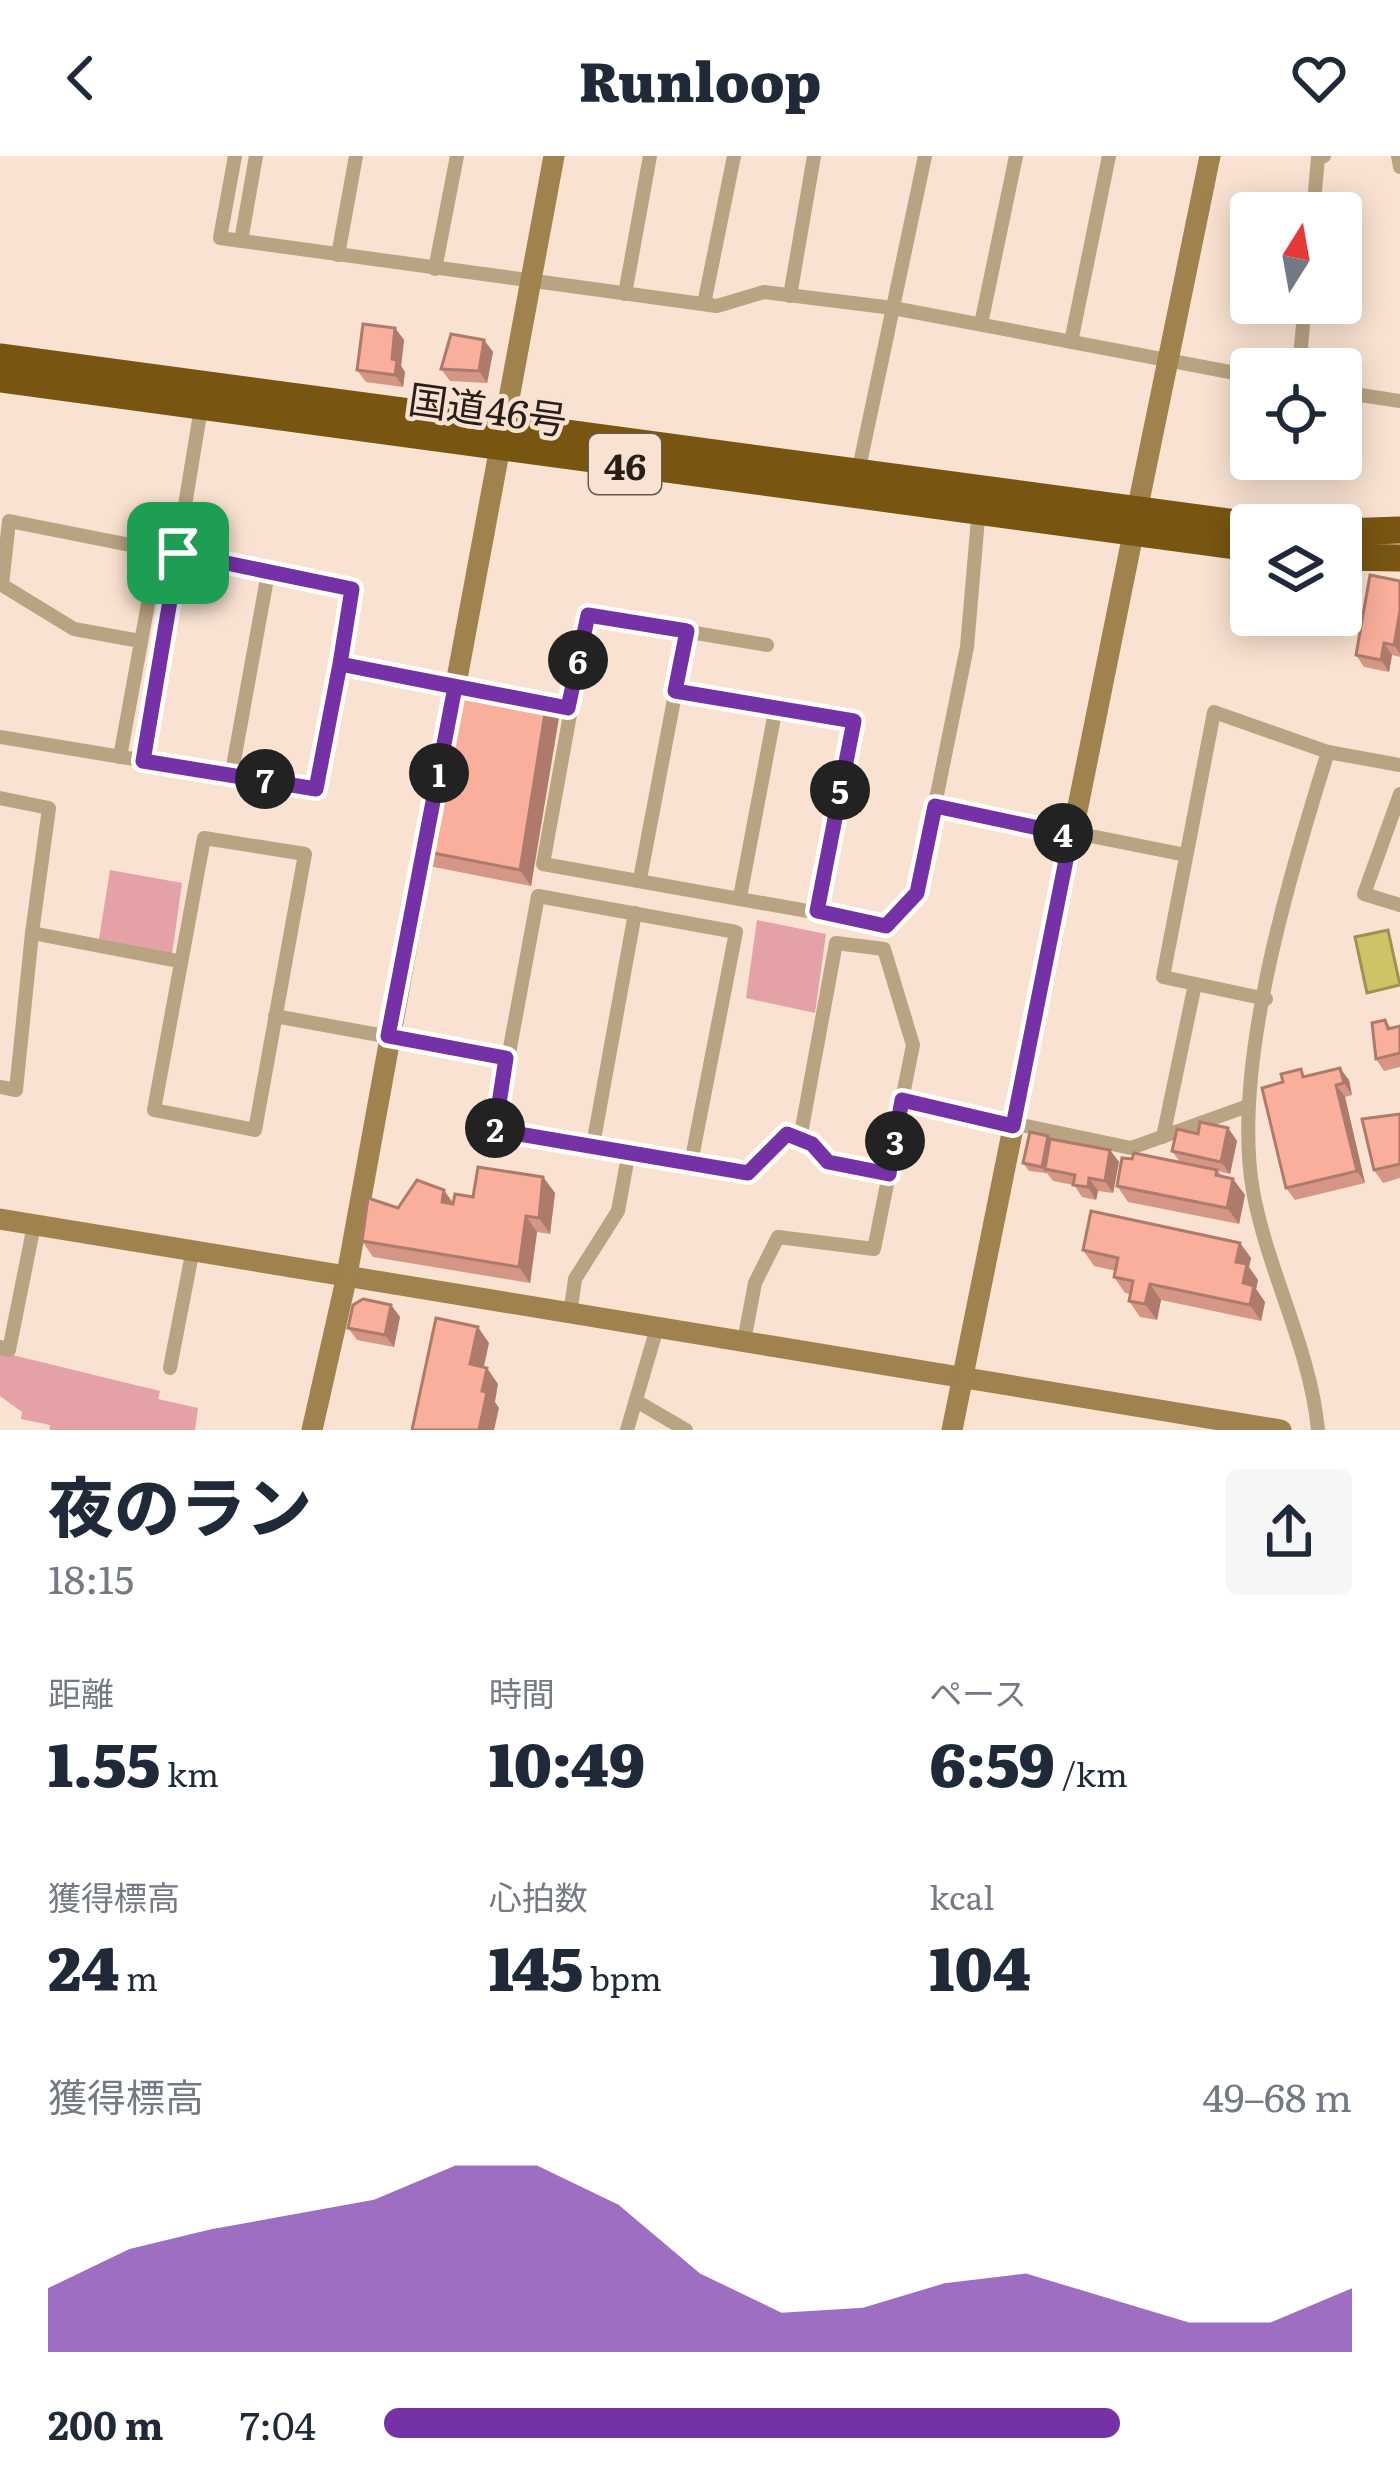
<!DOCTYPE html>
<html lang="ja">
<meta charset="utf-8">
<style>
body{margin:0;font-family:Literata,"Noto Sans JP",serif;background:#f6f6f7;color:#1f2937;height:100vh;display:flex;flex-direction:column;font-size:45px;white-space:nowrap}
*{box-sizing:border-box;margin:0}
p{font-size:39px;color:#747a83}
.icon{flex:none;width:66px;height:66px;fill:none;stroke:currentColor;stroke-width:2;stroke-linecap:round;stroke-linejoin:round}
.map{position:relative;height:1274px;overflow:hidden}
.drawer{display:flex;flex-direction:column;background:#fff;flex:1}
.drawer>*{flex:none}
.needle{width:78px;rotate:11deg}
.buttons{position:absolute;left:1230px;top:36px;display:grid;gap:24px}
.buttons a{display:grid;place-items:center;width:132px;height:132px;border-radius:12px;background:#fff;box-shadow:0 6px 30px #0003;font-size:60px}
.pin{position:absolute;display:grid;place-items:center;width:102px;height:102px;color:#fff;margin:-51px;border-radius:24px;box-shadow:0 6px 18px #0006}
.km{position:absolute;width:60px;height:60px;margin:-30px;border-radius:50%;background:#222;color:#fff;font-size:33px;line-height:60px;text-align:center}
.round{display:grid;place-items:center;flex:none;width:126px;height:126px;border-radius:12px;background:#f6f6f7}
.head{display:flex;align-items:center;justify-content:space-between;height:204px;padding:0 48px}
h1{font-size:66px;font-weight:800;line-height:90px}
.figures{display:grid;grid-template-columns:repeat(3,1fr);gap:18px;height:204px;padding:12px 48px}
.figures div{display:grid;align-content:center}
.figures b{font-size:60px;font-weight:800}
.figures small{font-size:33px;font-weight:400}
.figures p{font-size:33px}
.chart{height:336px;padding:24px 48px}
.chart p{display:flex;justify-content:space-between}
.chart svg{width:100%;height:216px;margin-top:12px;fill:#7532a7;opacity:.7}
ul{padding:0 48px;list-style:none;font-size:39px}
li{display:grid;grid-template-columns:192px 144px 1fr;align-items:center;height:90px}
li i{height:30px;border-radius:15px;background:#7532a7}
header{display:flex;justify-content:space-between;align-items:center;height:156px;padding:0 48px;background:#fff;font-size:54px;font-weight:800}
.map>svg:first-child{display:block}
.green{fill:#e4a2a7}
.water{fill:#cfc367;stroke:#9d924f;stroke-width:3}
.lines{fill:none;stroke-linecap:round;stroke-linejoin:round}
.street{stroke:#b8a382;stroke-width:14}
.secondary{stroke:#a0824e;stroke-width:21}
.highway{stroke:#785612;stroke-width:27}
.wall{fill:#d69685}
.shaded-wall{fill:#ae7a6c}
.building{fill:#f9af9b;stroke:#ae7a6c;stroke-width:3}
.route-casing{stroke:#fff;stroke-width:24}
.route{stroke:#7532a7;stroke-width:15}
.labels{text-anchor:middle;dominant-baseline:central;stroke-width:9;stroke-linejoin:round;paint-order:stroke}
.shield{fill:#f9e2d1;stroke:#665950;stroke-width:3}
.shield-label{font-size:36px;font-weight:bold;fill:#271e18}
.street-label{font-size:39px;fill:#271e18;stroke:#f9e2d1}
</style>
<header><svg class="icon" aria-label="back" viewBox="0 0 24 24"><path d="M15 5l-7 7 7 7"/></svg>Runloop<svg class="icon" aria-label="heart" viewBox="0 0 24 24"><path d="M12 20l-8-8c-3-5 5-10 8-4 3-6 11-1 8 4z"/></svg></header>
<div class="map">
<svg width="1400" height="1274" viewBox="0 0 1400 1274">
<rect width="100%" height="100%" fill="#f9e2d1"/>
<!-- green -->
<g class="green">
<polygon points="110,714 182,727 172,798 99,783"/>
<polygon points="757,764 826,778 815,857 746,842"/>
<polygon points="0,1196 160,1235 158,1243 198,1252 195,1274 50,1274 50,1269 21,1263 22,1256 0,1240"/>
</g>
<!-- water -->
<polygon class="water" points="1388,774 1400,829 1367,837 1355,781"/>
<g class="lines">
<!-- street -->
<g class="street">
<polyline points="235,0 220,82 717,150 764,136 893,152 1251,220"/>
<polyline points="1398,0 1400,11"/>
<polyline points="1313,57 1318,2 1324,0"/>
<polyline points="241,85 256,0"/>
<polyline points="338,99 356,0"/>
<polyline points="435,113 457,0"/>
<polyline points="625,138 650,0"/>
<polyline points="790,140 814,0"/>
<polyline points="704,148 734,0"/>
<polyline points="981,168 1016,0"/>
<polyline points="1071,186 1109,0"/>
<polyline points="1299,213 1305,147"/>
<polyline points="1341,236 1400,245"/>
<polyline points="858,317 925,0"/>
<polyline points="767,489 588,459 543,708 886,769 917,737 967,491 979,351"/>
<polyline points="340,509 459,532"/>
<polyline points="675,535 853,565 817,755"/>
<polyline points="0,581 316,633 352,433 9,365 2,429 74,473 140,485"/>
<polyline points="120,601 158,393"/>
<polyline points="143,605 201,252"/>
<polyline points="232,616 268,417"/>
<polyline points="1400,638 1364,738 1400,749"/>
<polyline points="0,642 49,652 32,777 178,805"/>
<polyline points="935,649 1186,699"/>
<polygon points="204,682 305,698 255,974 154,954"/>
<polyline points="640,723 687,475"/>
<polyline points="740,741 776,551"/>
<polyline points="1266,843 1163,821 1214,556 1328,596 1400,609"/>
<polyline points="275,860 506,902"/>
<polyline points="0,931 16,934 32,777"/>
<polyline points="1163,981 1195,828"/>
<polyline points="800,983 836,787 884,793 913,889 902,944"/>
<polyline points="593,989 635,757"/>
<polyline points="691,1007 736,776 538,740 495,973 748,1017 787,978 812,988 828,1006 889,1018 902,944 1131,992 1245,951"/>
<polyline points="570,1159 575,1123 618,1055 629,995"/>
<polyline points="744,1185 755,1127 778,1081 874,1093 889,1018"/>
<polyline points="0,1191 9,1194 34,1069"/>
<polyline points="170,1212 192,1098"/>
<polyline points="638,1246 686,1274"/>
<polyline points="627,1274 657,1172"/>
<path d="M1318,1274C1310,1191 1268,1117 1253,1035C1231,911 1290,717 1328,596"/>
</g>
<!-- secondary -->
<g class="secondary">
<polyline points="1137,355 1210,0"/>
<polyline points="451,555 554,0"/>
<polyline points="0,1063 1281,1274"/>
<polyline points="312,1274 346,1124 428,674"/>
<polyline points="952,1274 1133,378"/>
</g>
<!-- highway -->
<g class="highway">
<polyline points="0,201 1251,369"/>
<polyline points="0,223 1251,392"/>
<polyline points="1341,376 1400,374"/>
<polyline points="1341,401 1400,402"/>
</g>
</g>
<!-- wall -->
<g class="wall">
<polygon points="395,172 404,184 401,210 405,216 403,231 366,226 357,214"/>
<polygon points="484,184 493,196 487,227 450,225 441,213"/>
<polygon points="1400,425 1400,501 1392,499 1389,516 1364,511 1356,499"/>
<polygon points="559,561 531,730 429,710 418,694"/>
<polygon points="1385,864 1391,872 1400,870 1400,911 1384,915 1376,903"/>
<polygon points="1306,921 1349,924 1352,939 1345,941 1365,1027 1295,1044 1286,1032"/>
<polygon points="1400,958 1400,1022 1383,1027 1374,1014"/>
<polygon points="1228,972 1237,985 1230,1018 1218,1015 1222,1020 1233,1023 1245,1039 1239,1068 1128,1046 1117,1030 1132,1003 1180,1006 1172,995 1198,978"/>
<polygon points="1048,980 1050,983 1110,994 1119,1006 1113,1037 1098,1035 1096,1044 1082,1041 1074,1029 1053,1025 1047,1017 1029,1015 1023,1007"/>
<polygon points="543,1021 555,1037 550,1078 537,1076 530,1127 373,1101 362,1085 398,1052 453,1048"/>
<polygon points="1240,1087 1251,1102 1249,1111 1258,1124 1256,1133 1265,1146 1261,1165 1161,1144 1157,1164 1140,1161 1129,1145 1130,1138 1125,1137 1114,1121 1116,1115 1094,1110 1083,1094"/>
<polygon points="391,1149 400,1161 394,1191 357,1184 348,1172"/>
</g>
<!-- shaded-wall -->
<g class="shaded-wall">
<polygon points="395,172 404,184 401,210 405,216 403,231 395,219 392,203"/>
<polygon points="484,184 493,196 487,227 479,215"/>
<polygon points="1400,455 1400,498 1394,489"/>
<polygon points="1384,487 1392,499 1389,516 1381,504"/>
<polygon points="547,545 559,561 531,730 520,714"/>
<polygon points="1340,912 1349,924 1352,939 1344,927"/>
<polygon points="1336,929 1345,941 1365,1027 1357,1015"/>
<polygon points="1228,972 1237,985 1230,1018 1221,1006"/>
<polygon points="1048,980 1054,988 1045,1013 1047,1019 1042,1011"/>
<polygon points="1110,994 1119,1006 1113,1037 1105,1025"/>
<polygon points="543,1021 555,1037 550,1078 539,1062"/>
<polygon points="1089,1022 1098,1035 1096,1044 1088,1031"/>
<polygon points="1233,1023 1245,1039 1239,1068 1227,1052"/>
<polygon points="444,1034 455,1050 442,1046"/>
<polygon points="526,1060 537,1076 530,1127 519,1111"/>
<polygon points="1240,1087 1251,1102 1249,1111 1258,1124 1256,1133 1265,1146 1261,1165 1250,1149 1236,1106"/>
<polygon points="1150,1128 1161,1144 1157,1164 1145,1148"/>
<polygon points="391,1149 400,1161 394,1191 385,1179"/>
<polygon points="478,1171 489,1187 481,1224 470,1208"/>
<polygon points="487,1212 498,1228 495,1246 499,1252 494,1274 479,1274 482,1235"/>
</g>
<!-- building -->
<g class="building">
<polygon points="363,168 395,172 392,203 397,204 395,219 357,214"/>
<polygon points="451,178 484,184 479,215 441,213"/>
<polygon points="1370,419 1400,425 1400,455 1394,489 1384,487 1381,504 1356,499"/>
<polygon points="449,528 547,545 520,714 418,694"/>
<polygon points="1385,864 1388,873 1400,870 1400,897 1376,903 1372,867"/>
<polygon points="1340,912 1344,927 1336,929 1357,1015 1286,1032 1262,932 1283,926 1281,918 1301,913 1303,921"/>
<polygon points="1400,958 1400,1008 1374,1014 1362,963"/>
<polygon points="1200,966 1228,972 1221,1006 1172,995 1177,973 1198,978"/>
<polygon points="1030,976 1048,980 1042,1011 1023,1007"/>
<polygon points="1050,983 1110,994 1105,1025 1089,1022 1088,1031 1073,1029 1075,1019 1045,1013"/>
<polygon points="1134,997 1217,1014 1216,1019 1233,1023 1227,1052 1117,1030 1122,1002 1132,1003"/>
<polygon points="478,1011 543,1021 539,1062 526,1060 519,1111 362,1085 368,1042 398,1052 417,1024 444,1034 442,1046 453,1048 455,1038 473,1041"/>
<polygon points="1091,1055 1240,1087 1236,1106 1247,1108 1243,1127 1254,1130 1250,1149 1150,1128 1145,1148 1129,1145 1133,1125 1114,1121 1118,1102 1083,1094"/>
<polygon points="363,1143 391,1149 385,1179 348,1172 353,1149"/>
<polygon points="436,1162 478,1171 470,1208 487,1212 482,1235 487,1236 479,1274 412,1274"/>
</g>
<g class="lines">
<!-- route casing -->
<g class="route-casing">
<polyline id="route" points="178,397 352,433 340,508 455,531 388,880 506,902 495,974 748,1017 787,978 812,988 828,1006 889,1018 902,944 1013,970 1071,679 935,650 917,737 886,770 817,755 854,565 675,535 687,475 588,459 568,552 340,508 316,633 143,605 178,397"/>
</g>
<!-- route -->
<use href="#route" class="route"/>
</g>
<g class="labels">
<!-- shield labels -->
<rect class="shield" x="589" y="278" width="72" height="60" rx="9"/>
<g class="shield-label">
<text x="625" y="308">46</text>
</g>
<!-- street labels -->
<g class="street-label">
<text transform="translate(488 251) rotate(8)">国道46号</text>
</g>
</g>
</svg>
<div class="buttons">
<a><svg class="needle" viewBox="-14 -14 28 28"><path d="M0-13l5 13h-10z" fill="#e53935"/><path d="M0 13l5-13h-10z" fill="#747a83"/></svg></a>
<a><svg class="icon" aria-label="locate" viewBox="0 0 24 24"><circle cx="12" cy="12" r="6"/><path d="M12 2v4M12 18v4M2 12h4M18 12h4"/></svg></a>
<a><svg class="icon" aria-label="layers" viewBox="0 0 24 24"><path d="M12 4l9 5-9 5-9-5zM3 14l9 5 9-5"/></svg></a>
</div>
<div class="pin" style="left:178px;top:397px;background:#1e9e55"><svg class="icon" aria-label="arrive" viewBox="0 0 24 24"><path d="M6 21V4h12l-3 4 3 4H6"/></svg></div>
<b class="km" style="left:439px;top:617px">1</b>
<b class="km" style="left:495px;top:972px">2</b>
<b class="km" style="left:895px;top:985px">3</b>
<b class="km" style="left:1063px;top:677px">4</b>
<b class="km" style="left:840px;top:634px">5</b>
<b class="km" style="left:578px;top:504px">6</b>
<b class="km" style="left:265px;top:623px">7</b>
</div>
<section class="drawer">
<div class="head"><div><h1>夜のラン</h1><p>18:15</p></div><a class="round"><svg class="icon" aria-label="share" viewBox="0 0 24 24"><path d="M12 15V3M7 8l5-5 5 5M5 13v7h14v-7"/></svg></a></div>
<div class="figures">
<div><p>距離</p><b>1.55<small> km</small></b></div>
<div><p>時間</p><b>10:49</b></div>
<div><p>ペース</p><b>6:59<small> /km</small></b></div>
</div>
<div class="figures">
<div><p>獲得標高</p><b>24<small> m</small></b></div>
<div><p>心拍数</p><b>145<small> bpm</small></b></div>
<div><p>kcal</p><b>104</b></div>
</div>
<div class="chart"><p><span>獲得標高</span>49–68 m</p>
<svg viewBox="0 0 160 44" preserveAspectRatio="none"><path d="M0 44V31L10 23L20 19L30 16L40 13L50 6L60 6L70 14L80 28L90 36L100 35L110 30L120 28L130 33L140 38L150 38L160 31V44z"/></svg>
</div>
<ul>
<li><b>200 m</b>7:04<i style="width:76%"></i></li>
</ul>
</section>
